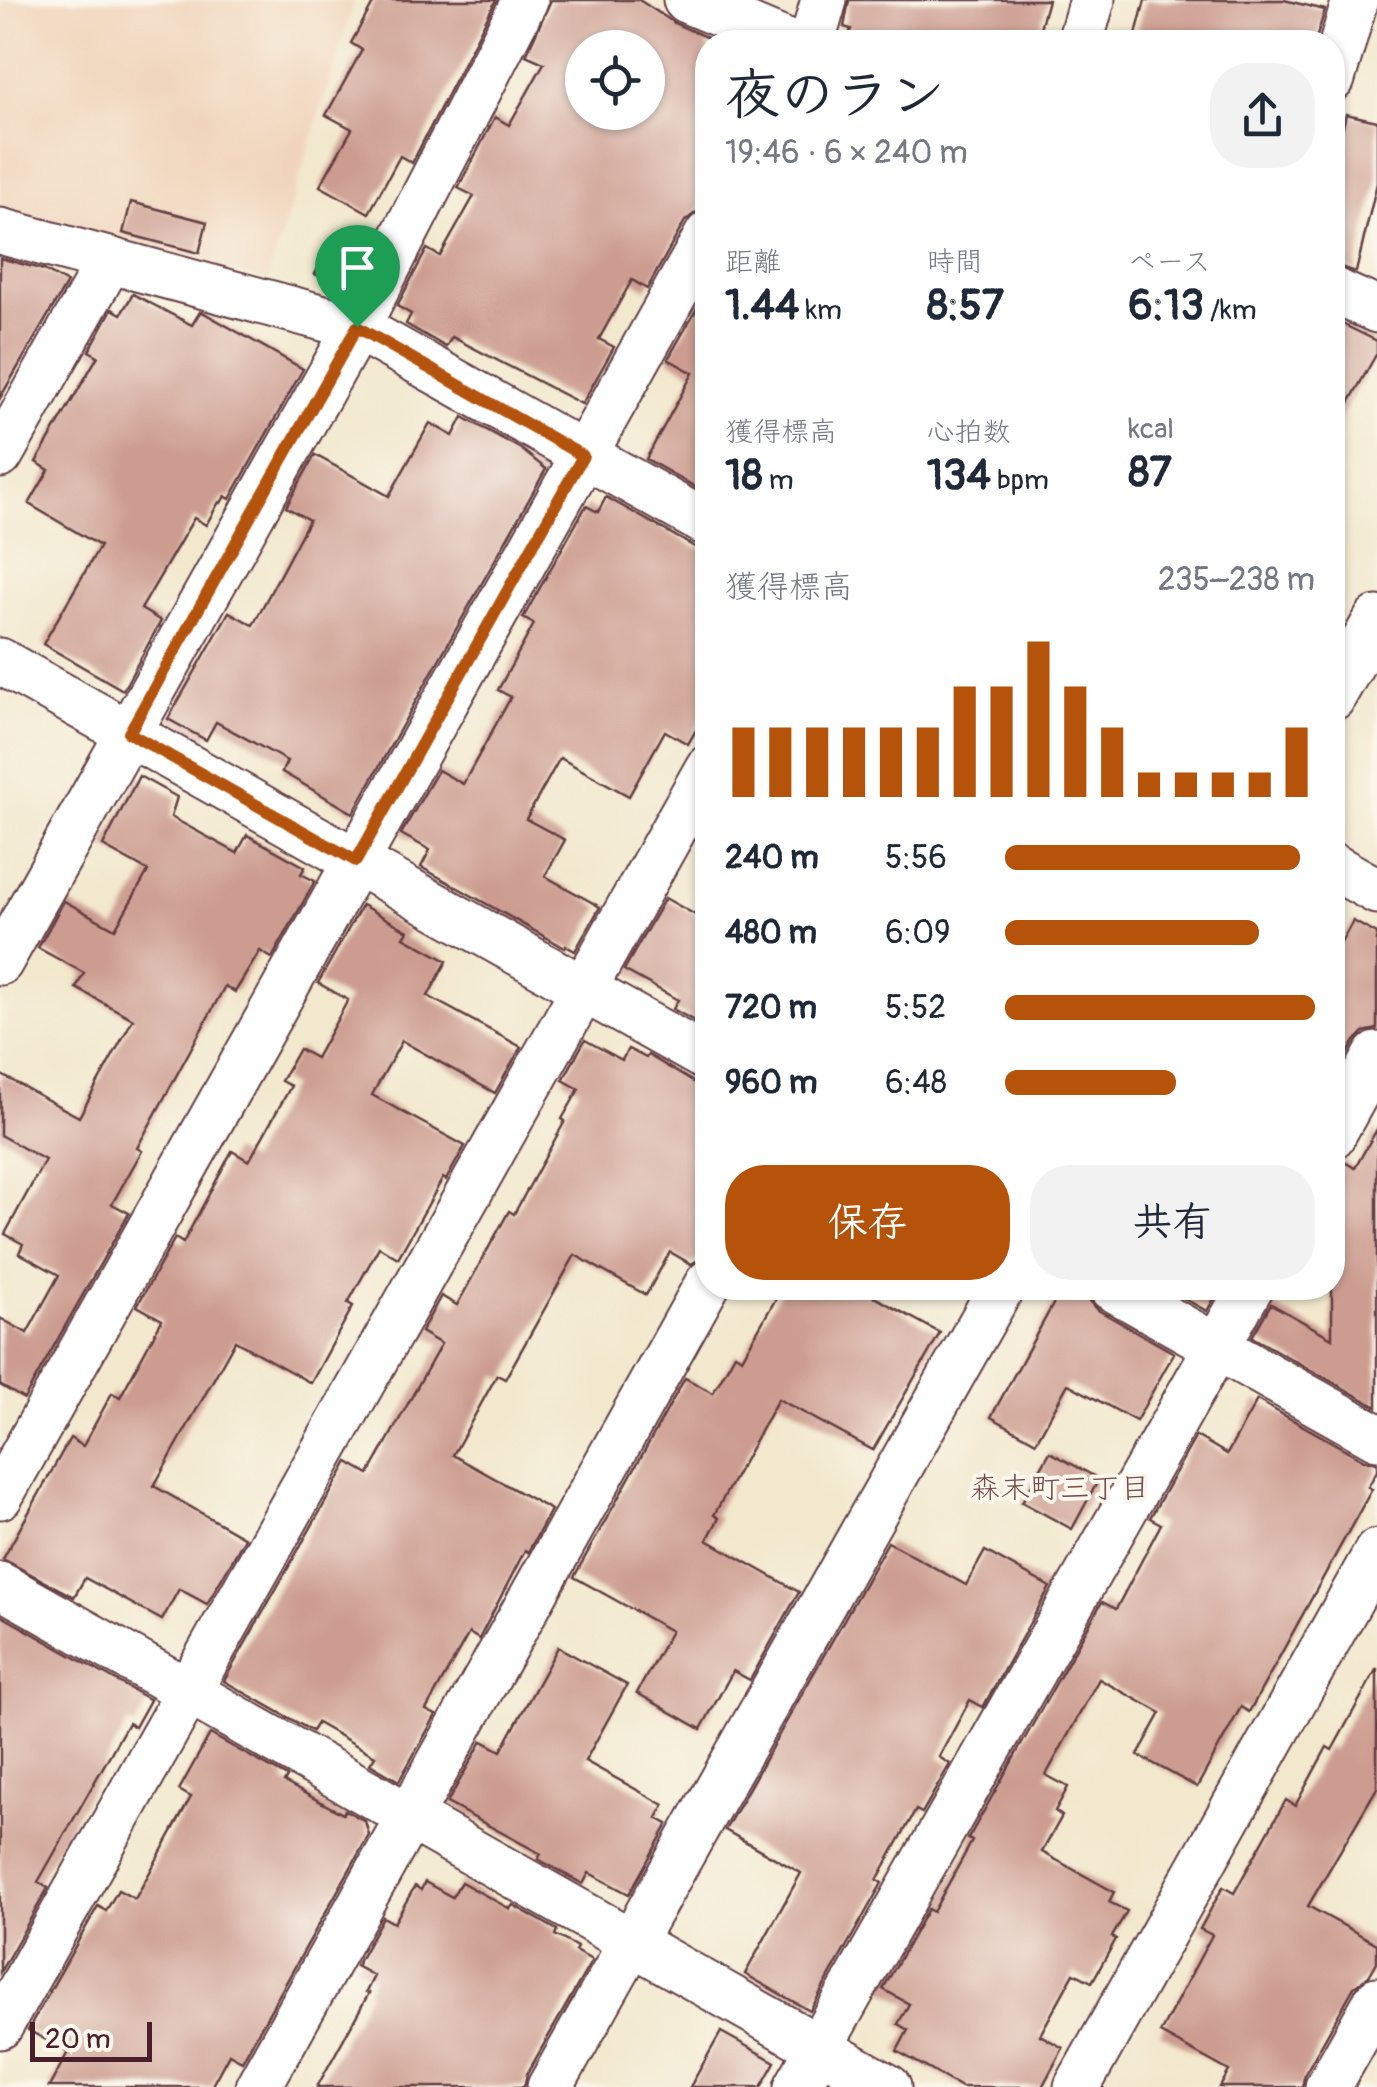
<!DOCTYPE html>
<html lang="ja">
<meta charset="utf-8">
<style>
body{margin:0;font-family:Pangolin,"Klee One",sans-serif;background:#f2f2f3;color:#1f2937;height:100vh;display:flex;flex-direction:column;font-size:38px;white-space:nowrap}
*{box-sizing:border-box;margin:0}
p{font-size:32px;color:#747a83}
.icon{flex:none;width:55px;height:55px;fill:none;stroke:currentColor;stroke-width:2;stroke-linecap:round;stroke-linejoin:round}
.map{position:relative;flex:1;overflow:hidden}
.details{position:absolute;left:695px;top:30px;width:650px;height:1270px;display:flex;flex-direction:column;background:#fff;border-radius:40px;box-shadow:0 2px 8px #0004}
.details>*{flex:none}
.tools{position:absolute;left:565px;top:30px;display:grid;gap:20px}
.tools a{display:grid;place-items:center;width:100px;height:100px;border-radius:50%;background:#fff;box-shadow:0 2px 8px #0004;font-size:50px}
.scale{position:absolute;left:30px;bottom:25px;width:122px;box-sizing:border-box;padding-left:10px;border:5px solid #4a1f2b;border-top:0;font-size:28px;line-height:35px;white-space:nowrap;color:#4a1f2b;-webkit-text-stroke:8px #fbf7ec;paint-order:stroke}
.pin{position:absolute;display:grid;place-items:center;width:85px;height:85px;color:#fff;margin:-102px -42px;border-radius:50% 50% 50% 0;rotate:-45deg;box-shadow:0 0 10px #0007}
.pin .icon{rotate:45deg}
.round{display:grid;place-items:center;flex:none;width:105px;height:105px;border-radius:40px;background:#f2f2f3}
.headline{display:flex;align-items:center;justify-content:space-between;height:170px;padding:0 30px}
h1{font-size:55px;font-weight:800;line-height:75px}
.metrics{display:grid;grid-template-columns:repeat(3,1fr);gap:15px;height:170px;padding:10px 30px}
.metrics div{display:grid;align-content:center}
.metrics b{font-size:42px;font-weight:800}
.metrics small{font-size:28px;font-weight:400}
.metrics p{font-size:28px}
.chart{height:280px;padding:20px 30px}
.chart p{display:flex;justify-content:space-between}
.chart svg{width:100%;height:180px;margin-top:10px;stroke:#b45309;stroke-width:6}
.action{display:flex;gap:20px;margin-top:auto;padding:20px 30px}
.action a{flex:1;height:115px;border-radius:40px;background:#b45309;color:#fff;font-size:40px;font-weight:800;line-height:115px;text-align:center}
.action a+a{background:#f2f2f3;color:#1f2937}
ul{padding:0 30px;list-style:none;font-size:32px}
li{display:grid;grid-template-columns:160px 120px 1fr;align-items:center;height:75px}
li i{height:25px;border-radius:12px;background:#b45309}
.map>svg:first-child{display:block}
.built{fill:#f0d5bc}
.building{fill:#cc9c90;fill-rule:evenodd}
.lines{fill:none;stroke-linecap:round;stroke-linejoin:round}
.street-casing{stroke:#633d43;stroke-width:49}
.street{stroke:#fff;stroke-width:45}
.route-casing{stroke:#fff;stroke-width:20}
.route{stroke:#b45309;stroke-width:12}
.labels{text-anchor:middle;dominant-baseline:central;stroke-width:8;stroke-linejoin:round;paint-order:stroke}
.neighbourhood-label{font-size:30px;fill:#784b4e;stroke:#fbf7ec}
</style>
<div class="map">
<svg width="1377" height="2087" viewBox="0 0 1377 2087">
<rect width="100%" height="100%" fill="#fbf7ec"/>
<filter id="ink" filterUnits="userSpaceOnUse"><feTurbulence type="fractalNoise" baseFrequency=".01" numOctaves="2"/><feDisplacementMap in="SourceGraphic" scale="20" xChannelSelector="R" yChannelSelector="G"/><feConvolveMatrix kernelMatrix="1 2 1 2 8 2 1 2 1" color-interpolation-filters="sRGB"/></filter>
<filter id="wash" filterUnits="userSpaceOnUse"><feTurbulence type="fractalNoise" baseFrequency=".0048" numOctaves="4" result="noise"/><feDisplacementMap in="SourceGraphic" scale="40" xChannelSelector="R" yChannelSelector="G"/><feGaussianBlur stdDeviation="2.25" result="paint"/><feColorMatrix in="noise" values="0 0 0 0 0 0 0 0 0 0 0 0 0 0 0 0 0 1.4 0 .05"/><feComposite in="paint" operator="in"/></filter>
<g filter="url(#wash)">
<rect width="100%" height="100%" fill="#f2e8ce"/>
<!-- built -->
<polygon class="built" points="0,0 355,0 267,281 0,209"/>
<g id="blocks">
<!-- building -->
<g class="building">
<polygon points="375,0 496,0 412,163 400,156 369,213 320,186 352,129 326,115 362,50 351,43"/>
<path d="M551,0H639L676,24L708,38V194L699,210L685,221L647,289L632,280L599,339L614,347L582,404L452,337L446,347L406,324L411,314L397,306L427,249L440,256L474,196L458,188L495,117L509,125L544,63L526,55ZM582,48H648V112H582Z"/>
<polygon points="849,0 1048,0 1036,42 847,42 851,29 844,27"/>
<polygon points="1145,0 1284,0 1325,10 1315,42 1134,42"/>
<polygon points="1346,114 1377,121 1377,183 1356,272 1332,264 1332,172"/>
<polygon points="131,202 207,222 199,253 123,233"/>
<polygon points="332,244 362,261 346,291 315,274"/>
<polygon points="0,258 44,270 67,283 0,398"/>
<polygon points="708,289 708,494 646,459 693,373 668,359"/>
<polygon points="133,294 192,325 200,312 204,313 303,369 230,499 225,496 221,503 219,502 206,525 194,518 141,609 161,621 123,690 43,644 100,546 29,504 49,470 36,462 98,356 89,351 112,309 121,314"/>
<polygon points="1332,319 1377,341 1377,353 1332,433"/>
<polygon points="463,417 521,449 546,469 353,813 282,772 287,761 216,722 206,740 168,719 229,612 253,625 309,520 286,507 315,455 389,496 430,423 453,436"/>
<polygon points="606,497 695,547 708,550 708,709 688,744 665,731 629,796 560,758 526,819 565,840 545,876 600,907 575,951 566,946 565,948 421,867 430,850 401,834 438,770 463,784 511,697 498,690 534,624 523,618 586,506 598,512"/>
<polygon points="139,776 177,797 171,817 237,853 247,835 305,867 301,874 315,881 272,958 260,951 235,992 225,986 137,1148 142,1151 112,1204 129,1213 24,1399 0,1385 0,1318 27,1333 59,1275 19,1253 23,1244 5,1234 45,1160 0,1135 0,1074 79,1117 133,1019 76,988 84,973 38,948 64,901 115,929 148,871 103,846"/>
<polygon points="665,898 708,922 708,1018 703,1026 673,1009 678,1000 624,970"/>
<polygon points="362,905 408,931 404,937 447,961 428,996 521,1047 495,1093 402,1041 372,1095 465,1146 446,1180 443,1178 398,1258 379,1247 348,1303 353,1306 311,1383 235,1341 154,1486 245,1538 207,1604 179,1589 162,1620 85,1578 74,1597 3,1559 70,1438 83,1446 112,1393 120,1397 162,1320 137,1306 175,1238 183,1243 232,1151 249,1161 291,1086 281,1081 299,1049 316,1058 348,1000 318,983"/>
<polygon points="1353,921 1377,934 1377,1029 1364,1032 1355,1041 1333,1080 1332,959"/>
<polygon points="585,1040 622,1060 628,1049 646,1058 648,1055 708,1091 708,1245 700,1259 691,1264 670,1252 646,1295 575,1255 505,1379 497,1375 453,1455 551,1510 528,1552 525,1550 479,1639 469,1633 426,1710 436,1715 399,1781 370,1764 375,1756 317,1723 312,1731 224,1681 348,1462 369,1474 441,1344 421,1332 441,1296 457,1305 509,1211 514,1214 565,1121 562,1119 579,1089 563,1080"/>
<polygon points="1377,1129 1377,1407 1252,1337 1271,1304 1332,1338 1332,1162 1341,1160 1355,1168"/>
<polygon points="782,1288 858,1288 940,1333 873,1450 778,1399 714,1515 719,1518 707,1540 799,1592 750,1680 733,1671 701,1729 637,1693 671,1631 574,1577 685,1378 713,1393 735,1354 742,1358"/>
<polygon points="1062,1288 1086,1288 1089,1300 1098,1310 1174,1353 1136,1421 1068,1384 1036,1442 991,1417"/>
<polygon points="1165,1288 1220,1288 1207,1311"/>
<polygon points="1257,1400 1364,1460 1377,1463 1377,1471 1368,1487 1372,1489 1249,1712 1241,1707 1197,1787 1138,1755 1161,1713 1099,1679 1046,1775 1068,1787 1055,1811 1062,1816 1042,1852 1114,1892 1109,1902 1127,1911 1112,1937 1116,1939 1092,1982 1074,1973 1040,2035 1063,2048 1042,2087 961,2087 897,2051 908,2030 898,2024 909,2004 883,1989 928,1909 933,1912 972,1841 968,1839 1102,1602 1116,1609 1161,1524 1150,1518 1196,1436 1227,1454"/>
<polygon points="1050,1452 1099,1479 1072,1529 1022,1502"/>
<polygon points="888,1542 966,1585 985,1551 1050,1587 983,1707 970,1700 939,1757 950,1764 922,1813 916,1810 877,1880 882,1883 810,2011 745,1974 801,1873 725,1830"/>
<polygon points="0,1615 150,1700 135,1727 128,1723 38,1882 48,1888 0,1972"/>
<polygon points="558,1647 627,1685 585,1761 664,1805 657,1818 668,1824 629,1894 589,1873 583,1884 538,1859 541,1854 447,1803 482,1741 501,1751"/>
<polygon points="1377,1668 1377,1788 1308,1906 1377,1944 1377,1962 1369,1976 1354,1987 1305,2074 1302,2087 1220,2087 1229,2071 1160,2033 1212,1935 1200,1929 1223,1887 1234,1893 1286,1800 1295,1806 1327,1747 1332,1750"/>
<polygon points="210,1734 287,1777 284,1782 343,1814 345,1810 365,1821 369,1835 242,2061 229,2054 211,2087 49,2087 68,2052 28,2030 98,1906 106,1911 118,1890 135,1899 191,1797 179,1790"/>
<polygon points="425,1882 452,1897 461,1882 510,1909 513,1905 557,1930 555,1935 577,1947 575,1951 592,1960 527,2074 524,2087 317,2087 369,1993 366,1992 374,1976 356,1966 383,1917 394,1923 415,1886 421,1890"/>
<polygon points="721,2032 775,2062 761,2087 690,2087"/>
</g>
</g>
</g>
<g filter="url(#ink)">
<use href="#blocks" fill-opacity="0" stroke="#633d43" stroke-width="2.5"/>
<g class="lines">
<!-- street casing -->
<g class="street-casing">
<g id="street">
<polyline points="686,0 786,42"/>
<polyline points="812,42 824,0"/>
<polyline points="1080,42 1092,0"/>
<polyline points="1332,79 1355,0"/>
<polyline points="0,231 357,327 708,524"/>
<polyline points="1332,290 1377,310"/>
<polyline points="0,455 110,260"/>
<polyline points="0,661 708,1059"/>
<polyline points="1332,698 1377,619"/>
<polyline points="1332,866 1377,891"/>
<polyline points="0,962 357,327 525,0"/>
<polyline points="1332,1136 1377,1055"/>
<polyline points="1112,1288 1377,1437"/>
<polyline points="0,1496 708,234"/>
<polyline points="0,1585 888,2087"/>
<polyline points="0,2026 708,768"/>
<polyline points="258,2087 708,1283"/>
<polyline points="550,2087 1001,1288"/>
<polyline points="797,2087 1250,1288"/>
<polyline points="1077,2087 1377,1552"/>
<polyline points="1328,2087 1377,2000"/>
</g>
</g>
<!-- street -->
<use href="#street" class="street"/>
</g>
</g>
<g class="lines" filter="url(#ink)">
<!-- route casing -->
<g class="route-casing">
<polygon id="route" points="357,327 583,456 356,861 129,733"/>
</g>
<!-- route -->
<use href="#route" class="route"/>
</g>
<g class="labels">
<!-- neighbourhood labels -->
<g class="neighbourhood-label">
<text x="1060" y="1488">森末町三丁目</text>
</g>
</g>
</svg>
<div class="tools">
<a><svg class="icon" aria-label="locate" viewBox="0 0 24 24"><circle cx="12" cy="12" r="6"/><path d="M12 2v4M12 18v4M2 12h4M18 12h4"/></svg></a>
</div>
<div class="scale">20 m</div>
<div class="pin" style="left:357px;top:327px;background:#1e9e55"><svg class="icon" aria-label="arrive" viewBox="0 0 24 24"><path d="M6 21V4h12l-3 4 3 4H6"/></svg></div>
<section class="details">
<div class="headline"><div><h1>夜のラン</h1><p>19:46 · 6 × 240 m</p></div><a class="round"><svg class="icon" aria-label="share" viewBox="0 0 24 24"><path d="M12 15V3M7 8l5-5 5 5M5 13v7h14v-7"/></svg></a></div>
<div class="metrics">
<div><p>距離</p><b>1.44<small> km</small></b></div>
<div><p>時間</p><b>8:57</b></div>
<div><p>ペース</p><b>6:13<small> /km</small></b></div>
</div>
<div class="metrics">
<div><p>獲得標高</p><b>18<small> m</small></b></div>
<div><p>心拍数</p><b>134<small> bpm</small></b></div>
<div><p>kcal</p><b>87</b></div>
</div>
<div class="chart"><p><span>獲得標高</span>235–238 m</p>
<svg viewBox="0 0 160 44" preserveAspectRatio="none"><path d="M5 44V27M15 44V27M25 44V27M35 44V27M45 44V27M55 44V27M65 44V17M75 44V17M85 44V6M95 44V17M105 44V27M115 44V38M125 44V38M135 44V38M145 44V38M155 44V27"/></svg>
</div>
<ul>
<li><b>240 m</b>5:56<i style="width:95%"></i></li>
<li><b>480 m</b>6:09<i style="width:82%"></i></li>
<li><b>720 m</b>5:52<i style="width:100%"></i></li>
<li><b>960 m</b>6:48<i style="width:55%"></i></li>
</ul>
<div class="action"><a>保存</a><a>共有</a></div>
</section>
</div>
